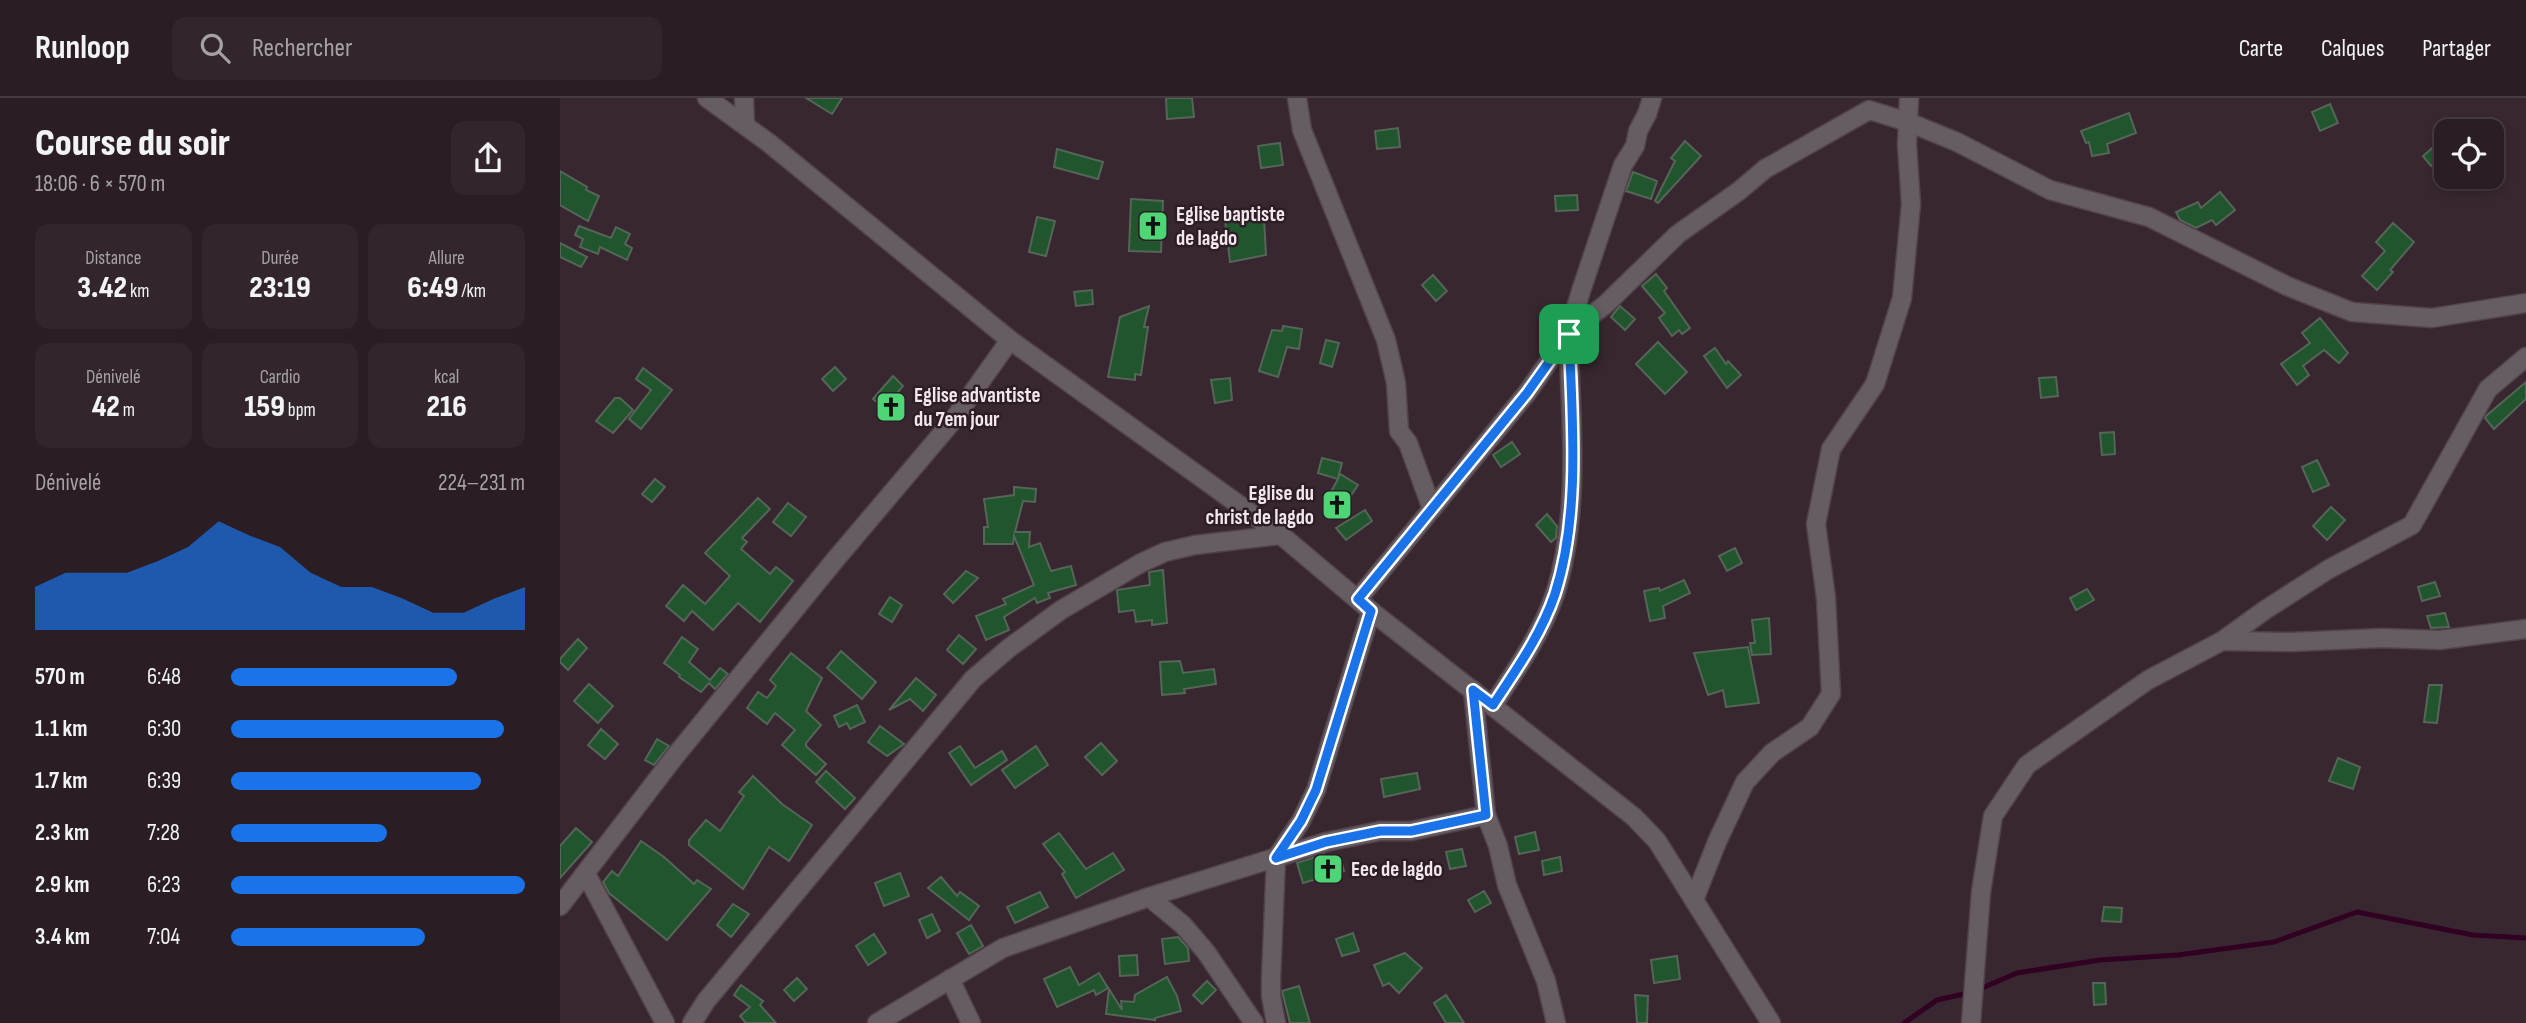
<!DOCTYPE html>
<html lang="fr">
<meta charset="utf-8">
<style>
body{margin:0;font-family:"Sofia Sans Condensed",sans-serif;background:#32262c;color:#f1f3f6;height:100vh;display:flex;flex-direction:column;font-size:26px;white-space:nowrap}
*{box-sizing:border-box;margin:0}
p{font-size:23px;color:#a5a2a6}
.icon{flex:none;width:38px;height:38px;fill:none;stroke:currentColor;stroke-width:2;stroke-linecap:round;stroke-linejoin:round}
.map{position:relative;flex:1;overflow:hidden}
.sheet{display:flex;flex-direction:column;background:#2a1d24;width:560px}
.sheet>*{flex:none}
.buttons{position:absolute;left:1874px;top:21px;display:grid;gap:14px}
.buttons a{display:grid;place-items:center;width:70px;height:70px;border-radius:14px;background:#2a1d24;box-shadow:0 4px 10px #0003,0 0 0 2px #463b41;font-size:35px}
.pin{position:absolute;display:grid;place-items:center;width:60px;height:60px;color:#fff;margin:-30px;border-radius:14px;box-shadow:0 4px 10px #0006}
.round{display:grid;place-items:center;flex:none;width:74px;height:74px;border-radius:14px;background:#32262c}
.overview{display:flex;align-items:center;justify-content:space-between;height:119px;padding:0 35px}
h1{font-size:38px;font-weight:800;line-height:52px}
.figures{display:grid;grid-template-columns:repeat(3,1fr);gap:10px;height:119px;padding:7px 35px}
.figures div{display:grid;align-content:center;border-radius:14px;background:#32262c;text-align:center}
.figures b{font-size:30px;font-weight:800}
.figures small{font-size:19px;font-weight:400}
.figures p{font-size:19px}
.chart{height:196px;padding:14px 35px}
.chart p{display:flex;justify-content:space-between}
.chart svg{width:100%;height:126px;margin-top:7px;fill:#1a73e8;opacity:.7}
ul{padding:0 35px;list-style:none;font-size:23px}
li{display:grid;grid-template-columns:112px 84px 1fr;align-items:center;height:52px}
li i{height:18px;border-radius:9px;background:#1a73e8}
header{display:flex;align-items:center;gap:42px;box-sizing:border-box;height:98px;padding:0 35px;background:#2a1d24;border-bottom:2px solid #463b41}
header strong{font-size:33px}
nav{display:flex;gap:38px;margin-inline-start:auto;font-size:24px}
.search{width:490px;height:63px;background:#32262c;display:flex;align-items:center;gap:18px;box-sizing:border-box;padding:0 24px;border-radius:14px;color:#a5a2a6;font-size:26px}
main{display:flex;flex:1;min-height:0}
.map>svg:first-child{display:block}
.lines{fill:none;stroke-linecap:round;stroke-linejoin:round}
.stream{stroke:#310122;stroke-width:5}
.building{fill:#20552e;stroke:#556557;stroke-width:2}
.street-casing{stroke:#52424b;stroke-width:21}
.street{stroke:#665d62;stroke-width:18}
.route-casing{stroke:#fff;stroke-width:14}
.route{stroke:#1a73e8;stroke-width:9}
.labels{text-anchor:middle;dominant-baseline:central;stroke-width:5;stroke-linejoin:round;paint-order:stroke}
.poi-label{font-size:21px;font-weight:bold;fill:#f3e7ee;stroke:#2d1d26;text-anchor:start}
</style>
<header>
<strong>Runloop</strong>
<div class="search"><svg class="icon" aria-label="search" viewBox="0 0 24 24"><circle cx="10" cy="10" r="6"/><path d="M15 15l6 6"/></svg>Rechercher</div>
<nav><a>Carte</a><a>Calques</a><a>Partager</a></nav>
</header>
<main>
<section class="sheet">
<div class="overview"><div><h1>Course du soir</h1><p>18:06 · 6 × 570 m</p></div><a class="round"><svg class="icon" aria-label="share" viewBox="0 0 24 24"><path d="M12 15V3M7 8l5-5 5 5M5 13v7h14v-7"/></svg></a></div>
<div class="figures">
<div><p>Distance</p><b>3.42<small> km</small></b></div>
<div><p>Durée</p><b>23:19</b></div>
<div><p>Allure</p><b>6:49<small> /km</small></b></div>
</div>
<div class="figures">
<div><p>Dénivelé</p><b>42<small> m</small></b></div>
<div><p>Cardio</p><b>159<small> bpm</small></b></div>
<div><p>kcal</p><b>216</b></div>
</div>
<div class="chart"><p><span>Dénivelé</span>224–231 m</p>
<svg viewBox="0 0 160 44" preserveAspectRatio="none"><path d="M0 44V29L10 24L20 24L30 24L40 20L50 15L60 6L70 11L80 15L90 24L100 29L110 29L120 33L130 38L140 38L150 33L160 29V44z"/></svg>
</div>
<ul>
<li><b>570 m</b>6:48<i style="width:77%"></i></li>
<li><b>1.1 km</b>6:30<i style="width:93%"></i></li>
<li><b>1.7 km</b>6:39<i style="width:85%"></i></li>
<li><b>2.3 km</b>7:28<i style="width:53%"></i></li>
<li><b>2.9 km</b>6:23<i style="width:100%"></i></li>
<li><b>3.4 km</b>7:04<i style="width:66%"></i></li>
</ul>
</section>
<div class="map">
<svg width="1966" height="925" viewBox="0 0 1966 925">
<rect width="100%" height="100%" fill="#382730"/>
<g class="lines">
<!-- stream -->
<polyline class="stream" points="1344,925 1377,902 1413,894 1457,875 1540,862 1618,857 1714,844 1797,814 1913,837 1966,840"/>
</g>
<!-- building -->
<g class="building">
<polygon points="246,0 282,0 272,16"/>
<polygon points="606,0 632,0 634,19 607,21"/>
<polygon points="1770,6 1778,25 1760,33 1752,14"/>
<polygon points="1569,15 1576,35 1547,46 1549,55 1532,58 1529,44 1526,45 1521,33"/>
<polygon points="838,30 840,49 817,51 815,33"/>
<polygon points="1125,43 1141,58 1098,105 1095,103 1115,63 1111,60"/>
<polygon points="1879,44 1886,54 1871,68 1863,58"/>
<polygon points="720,45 723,67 701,70 698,48"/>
<polygon points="497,51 543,64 538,81 494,69"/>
<polygon points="0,73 27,89 26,92 39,98 28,123 0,107"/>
<polygon points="1073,74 1097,83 1091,101 1066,93"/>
<polygon points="1660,94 1675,112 1656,127 1652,122 1636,130 1620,122 1616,114 1638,104 1641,110"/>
<polygon points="1017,97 1018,112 996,113 995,98"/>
<polygon points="571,101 603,103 601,154 569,153"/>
<polygon points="477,119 495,123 486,158 469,154"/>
<polygon points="704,120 706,157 670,164 665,122"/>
<polygon points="1833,125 1854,144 1830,172 1833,174 1817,192 1802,178 1825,153 1816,144"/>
<polygon points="19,128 51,140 56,129 70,136 65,146 72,150 67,162 40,149 38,156 20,149 23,141 15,137"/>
<polygon points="0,145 27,159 21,169 0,159"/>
<polygon points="1096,176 1107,190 1104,193 1130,230 1122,236 1119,232 1112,238 1099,220 1105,215 1082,188"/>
<polygon points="873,177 887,193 876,203 862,187"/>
<polygon points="532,192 533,206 516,208 514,194"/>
<polygon points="589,208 584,229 588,229 581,277 575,276 575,282 548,279 560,219"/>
<polygon points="1060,208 1075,221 1065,232 1051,219"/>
<polygon points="1760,220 1788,255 1779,265 1764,252 1743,268 1749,277 1737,287 1721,266 1750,245 1742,235"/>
<polygon points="723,228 742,231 739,251 727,249 718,279 699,273 712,232 722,233"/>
<polygon points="766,242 779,245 772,269 760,265"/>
<polygon points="1098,244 1127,274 1105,296 1076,266"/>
<polygon points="1155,250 1166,266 1168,263 1181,277 1167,290 1144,258"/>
<polygon points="275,269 286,281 273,293 262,281"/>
<polygon points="83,270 112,292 81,331 69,321 91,292 76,281"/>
<polygon points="333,278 343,288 324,310 313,301"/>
<polygon points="1496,279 1498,298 1481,300 1479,280"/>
<polygon points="670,280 672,302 655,305 651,282"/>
<polygon points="1966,284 1966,301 1934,331 1925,320 1926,318"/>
<polygon points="55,300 60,300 73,312 53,335 36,323"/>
<polygon points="1554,334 1555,356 1542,357 1540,335"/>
<polygon points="952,344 960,356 941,369 933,357"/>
<polygon points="762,360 782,365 778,380 780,376 798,387 781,412 766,403 778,381 758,375"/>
<polygon points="1757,362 1769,387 1753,394 1742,369"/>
<polygon points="95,381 105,389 92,404 82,396"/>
<polygon points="454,389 476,391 475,404 463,403 455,434 470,434 469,449 480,445 491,473 511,468 516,487 488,495 490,500 477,505 475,500 444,519 449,532 426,542 416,518 446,506 443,501 474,487 454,438 453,446 424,446 424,429 428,429 424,401 454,397"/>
<polygon points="198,400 210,411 182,440 187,444 181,451 210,476 216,469 233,483 200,524 178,505 153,532 132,513 124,523 106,508 123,487 145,506 170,478 145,455"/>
<polygon points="228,405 246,419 231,438 213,424"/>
<polygon points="1771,409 1785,422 1767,442 1753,428"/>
<polygon points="805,412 812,423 786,442 776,430"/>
<polygon points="987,416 997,428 996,440 991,444 976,427"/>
<polygon points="1175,450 1182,465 1167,473 1159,458"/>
<polygon points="603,472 607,525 592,527 592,522 576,524 574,512 559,514 557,492 590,487 589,474"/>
<polygon points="406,473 418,480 393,505 384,496"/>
<polygon points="1124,482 1130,495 1103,508 1105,520 1090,523 1084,493 1099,490 1100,493"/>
<polygon points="1875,484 1880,498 1862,503 1858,489"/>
<polygon points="1527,491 1534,502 1516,512 1510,500"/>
<polygon points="330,499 342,507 332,524 319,516"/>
<polygon points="1885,515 1889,529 1871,530 1867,518"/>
<polygon points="1209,520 1211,556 1192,557 1190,545 1195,545 1192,522"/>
<polygon points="399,537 416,551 403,566 387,552"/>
<polygon points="122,539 138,551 129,564 150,582 160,570 168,576 155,591 149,585 141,594 119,579 120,577 104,565"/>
<polygon points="18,541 27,550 8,572 0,564 0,561"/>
<polygon points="1188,549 1199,605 1166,609 1163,592 1148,597 1134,555"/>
<polygon points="281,553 316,584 302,601 267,570"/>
<polygon points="231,555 262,580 246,613 261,627 246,645 246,648 266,666 256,677 222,647 235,632 215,615 207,626 187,610 198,594 207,600 216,588 210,582"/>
<polygon points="620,563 623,575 654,571 656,586 624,591 625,595 602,597 600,564"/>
<polygon points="356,580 376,597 363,613 350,601 329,612"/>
<polygon points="29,586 53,608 38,625 14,603"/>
<polygon points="1869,587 1882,587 1877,625 1864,624"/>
<polygon points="297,607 305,624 290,631 287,625 279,629 274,618"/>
<polygon points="320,628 344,646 327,658 308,644"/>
<polygon points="41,631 58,646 45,661 28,647"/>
<polygon points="97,641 109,648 94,667 85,662"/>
<polygon points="541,645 557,663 542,677 525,659"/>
<polygon points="400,648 415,670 442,653 447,662 411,687 389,655"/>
<polygon points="476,648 488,667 455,690 442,672"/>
<polygon points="1778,660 1800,669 1793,691 1769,683"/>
<polygon points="266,673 295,700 285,711 256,684"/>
<polygon points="857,675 860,691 824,699 821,681"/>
<polygon points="193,678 222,706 252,727 229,763 209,749 183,791 129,747 129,742 146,722 160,733 184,698 179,694"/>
<polygon points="16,730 32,744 0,780 0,748"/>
<polygon points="975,734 979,752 959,756 955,739"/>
<polygon points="499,735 526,771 553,755 564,772 516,800 502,776 505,774 483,746"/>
<polygon points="81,743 104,759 134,786 137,782 151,791 107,842 49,795 43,784 52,773 58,778"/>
<polygon points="902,751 906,768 890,771 886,754"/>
<polygon points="764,756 766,764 780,759 784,773 743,785 737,765"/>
<polygon points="1000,759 1002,773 984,777 982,763"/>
<polygon points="340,775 349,798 324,808 315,785"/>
<polygon points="381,779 397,798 400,794 419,808 409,822 368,790"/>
<polygon points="924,793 931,805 915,814 908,802"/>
<polygon points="480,794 488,809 455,825 447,809"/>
<polygon points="173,806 189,816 171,839 157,827"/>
<polygon points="1544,809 1562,810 1561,824 1542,823"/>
<polygon points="372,816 380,833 367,840 359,822"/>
<polygon points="411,827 423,848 409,856 397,835"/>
<polygon points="793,835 799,853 782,858 776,841"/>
<polygon points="314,836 326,855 308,867 296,848"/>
<polygon points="618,839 628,850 629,863 605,866 602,841"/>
<polygon points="845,855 862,870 839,895 829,885 823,888 814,867"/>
<polygon points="577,857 578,877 560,878 559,858"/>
<polygon points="1117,858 1120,881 1094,885 1091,862"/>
<polygon points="510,869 519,887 539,875 548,890 536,897 534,892 497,909 484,881"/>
<polygon points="607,879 617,898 621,913 595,920 595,922 546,916 549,891 562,912 561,903 574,904 575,897"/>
<polygon points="237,880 247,891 234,903 224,892"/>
<polygon points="647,883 656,892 642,906 633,897"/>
<polygon points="1533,885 1545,885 1546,906 1534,907"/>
<polygon points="181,887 203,903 200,907 216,925 186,925 180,918 190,909 174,897"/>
<polygon points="739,888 750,925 730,925 722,893"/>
<polygon points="886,897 904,925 886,925 874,905"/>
<polygon points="1075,897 1088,898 1087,925 1077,925"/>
</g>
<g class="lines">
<!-- street casing -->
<g class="street-casing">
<g id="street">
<polyline points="147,0 209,45 450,242 721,437 811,513 1074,719 1097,743 1211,925"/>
<polyline points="184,0 185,27"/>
<polyline points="737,0 742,32 826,242 836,285 839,333 848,345 872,411"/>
<polyline points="1008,236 1046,206 1118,136 1179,93 1205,71 1309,12 1348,24 1397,44 1490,92 1589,119 1727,188 1792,214 1872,220 1966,205"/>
<polyline points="798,501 967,295 1008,236 1021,193 1063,67 1075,48 1078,33 1087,16 1092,0"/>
<polyline points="1662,543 1731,544 1822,540 1880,542 1966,531"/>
<polyline points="913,592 926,717 938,748 947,787 986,883 996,925"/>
<path d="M933,607C956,572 981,537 995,496C1021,415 1011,319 1008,236"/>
<polyline points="26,776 105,925"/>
<polyline points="589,799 623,827 646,854 694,925"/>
<polyline points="1134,802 1157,744 1185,684 1212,655 1250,629 1271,596 1266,500 1256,426 1271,351 1315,286 1342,200 1351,106 1347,47 1349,0"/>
<polyline points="0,808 116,657 275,462 391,325 450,242"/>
<polyline points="390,881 411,925"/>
<polyline points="132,925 146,903 413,581 449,550 501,512 581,465 605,454 635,447 721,437"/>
<polyline points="317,925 443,850 589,799 766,744 820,733 851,733 926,717"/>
<polyline points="716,925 711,898 711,881 716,760 741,723 756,692 811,513"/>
<polyline points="1411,925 1421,794 1433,718 1467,667 1588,582 1662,543 1705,512 1769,471 1852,427 1928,291 1966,259"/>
</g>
</g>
<!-- street -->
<use href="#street" class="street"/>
</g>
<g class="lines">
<!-- route casing -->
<g class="route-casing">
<path id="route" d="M1009,236C1012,319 1021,415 995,496C981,537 956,572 933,607L913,592L926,717L851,733H820L766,744L716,760L741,723L756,692L811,513L798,501L967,295Z"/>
</g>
<!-- route -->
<use href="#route" class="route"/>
</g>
<!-- icons -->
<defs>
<g id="church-square" transform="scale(1.575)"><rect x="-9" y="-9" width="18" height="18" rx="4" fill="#4ed676" stroke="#2d1d26"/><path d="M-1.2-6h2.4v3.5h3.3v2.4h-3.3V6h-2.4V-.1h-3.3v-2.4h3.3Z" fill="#111"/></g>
</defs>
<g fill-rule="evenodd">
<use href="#church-square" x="593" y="128"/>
<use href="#church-square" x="331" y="309"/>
<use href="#church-square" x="777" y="407"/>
<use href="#church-square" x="768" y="771"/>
</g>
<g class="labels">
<!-- poi labels -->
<g class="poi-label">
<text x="616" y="116">Eglise baptiste<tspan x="616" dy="24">de lagdo</tspan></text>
<text x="354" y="297">Eglise advantiste<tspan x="354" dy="24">du 7em jour</tspan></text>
<text x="754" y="395" text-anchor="end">Eglise du<tspan x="754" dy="24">christ de lagdo</tspan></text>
<text x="791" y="771">Eec de lagdo</text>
</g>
</g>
</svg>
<div class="buttons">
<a><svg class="icon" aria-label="locate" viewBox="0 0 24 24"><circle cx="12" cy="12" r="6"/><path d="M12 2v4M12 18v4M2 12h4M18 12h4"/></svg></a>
</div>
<div class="pin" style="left:1009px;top:236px;background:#1e9e55"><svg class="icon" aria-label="arrive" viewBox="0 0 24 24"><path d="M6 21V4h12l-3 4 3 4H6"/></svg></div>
</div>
</main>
